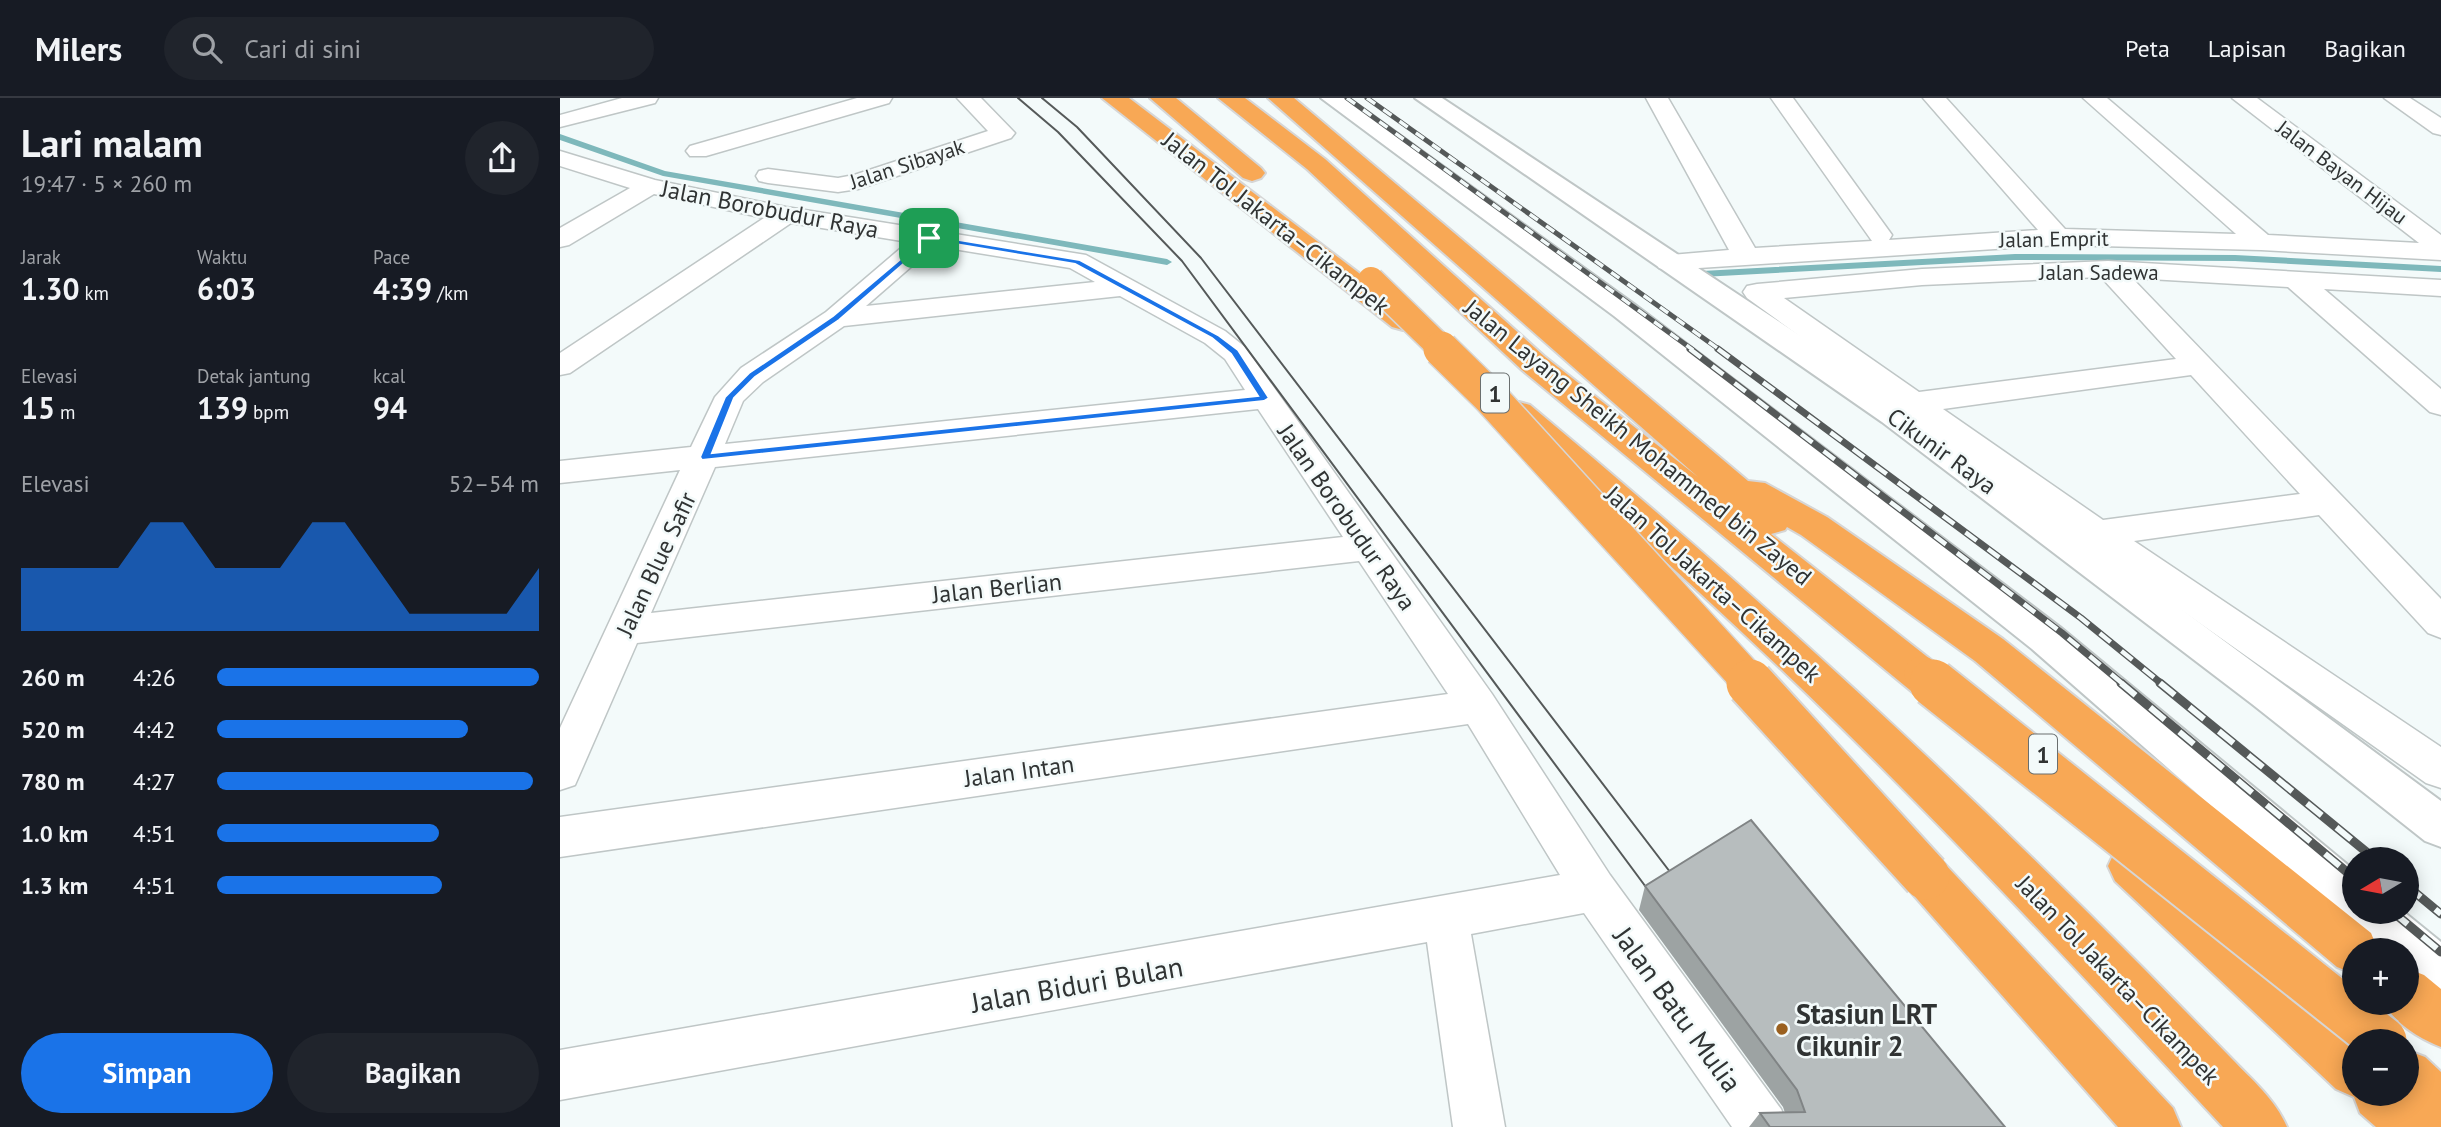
<!DOCTYPE html>
<html lang="id">
<meta charset="utf-8">
<style>
body{margin:0;font-family:"PT Sans",sans-serif;background:#20242c;color:#f1f3f6;height:100vh;display:flex;flex-direction:column;font-size:26px;white-space:nowrap}
*{box-sizing:border-box;margin:0}
p{font-size:23px;color:#9ea1a6}
.icon{flex:none;width:38px;height:38px;fill:none;stroke:currentColor;stroke-width:2;stroke-linecap:round;stroke-linejoin:round}
.map{position:relative;flex:1;overflow:hidden}
.sheet{display:flex;flex-direction:column;background:#171b24;width:560px}
.sheet>*{flex:none}
.needle{width:46px;rotate:260deg}
.tools{position:absolute;left:1782px;top:749px;display:grid;gap:14px}
.tools a{display:grid;place-items:center;width:77px;height:77px;border-radius:50%;background:#171b24;box-shadow:0 4px 18px #0003;font-size:35px}
.pin{position:absolute;display:grid;place-items:center;width:60px;height:60px;color:#fff;margin:-30px;border-radius:14px;box-shadow:0 4px 10px #0006}
.round{display:grid;place-items:center;flex:none;width:74px;height:74px;border-radius:37px;background:#20242c}
.summary{display:flex;align-items:center;justify-content:space-between;height:119px;padding:0 21px}
h1{font-size:38px;font-weight:600;line-height:52px}
.metrics{display:grid;grid-template-columns:repeat(3,1fr);gap:10px;height:119px;padding:7px 21px}
.metrics div{display:grid;align-content:center}
.metrics b{font-size:30px;font-weight:600}
.metrics small{font-size:19px;font-weight:400}
.metrics p{font-size:19px}
.chart{height:196px;padding:14px 21px}
.chart p{display:flex;justify-content:space-between}
.chart svg{width:100%;height:126px;margin-top:7px;fill:#1a73e8;opacity:.7}
.button{display:flex;gap:14px;margin-top:auto;padding:14px 21px}
.button a{flex:1;height:80px;border-radius:42px;background:#1a73e8;color:#fff;font-size:28px;font-weight:600;line-height:80px;text-align:center}
.button a+a{background:#20242c;color:#f1f3f6}
ul{padding:0 21px;list-style:none;font-size:23px}
li{display:grid;grid-template-columns:112px 84px 1fr;align-items:center;height:52px}
li i{height:18px;border-radius:9px;background:#1a73e8}
header{display:flex;align-items:center;gap:42px;box-sizing:border-box;height:98px;padding:0 35px;background:#171b24;border-bottom:2px solid #363941}
header strong{font-size:33px}
nav{display:flex;gap:38px;margin-inline-start:auto;font-size:24px}
.search{width:490px;height:63px;background:#20242c;display:flex;align-items:center;gap:18px;box-sizing:border-box;padding:0 24px;border-radius:38px;color:#9ea1a6;font-size:26px}
main{display:flex;flex:1;min-height:0}
.map>svg:first-child{display:block}
.lines{fill:none;stroke-linecap:round;stroke-linejoin:round}
.stream{fill:#7eb8bb;fill-rule:evenodd}
.minor-casing{stroke:#bfc6c6;stroke-width:3}
.tertiary-casing{stroke:#bfc6c6;stroke-width:4}
.motorway-casing{stroke:#d6d6d6;stroke-width:4}
.minor{fill:#fff;fill-rule:evenodd}
.tertiary{fill:#fff;fill-rule:evenodd}
.motorway{fill:#f8a855;fill-rule:evenodd}
.tram{stroke:#555959;stroke-width:2}
.rail-far2-casing{stroke:#555959;stroke-width:5}
.rail-far1-casing{stroke:#555959;stroke-width:7}
.rail-casing{stroke:#555959;stroke-width:9}
.rail-far2{stroke:#f3fafa;stroke-width:3.5;stroke-dasharray:10;stroke-linecap:butt}
.rail-far1{stroke:#f3fafa;stroke-width:4.5;stroke-dasharray:14;stroke-linecap:butt}
.rail{stroke:#f3fafa;stroke-width:6;stroke-dasharray:19;stroke-linecap:butt}
.motorway-bridge-far2-casing{stroke:#d6d6d6;stroke-width:29;stroke-linecap:butt}
.motorway-bridge-far1-casing{stroke:#d6d6d6;stroke-width:38;stroke-linecap:butt}
.motorway-bridge-casing{stroke:#d6d6d6;stroke-width:51;stroke-linecap:butt}
.motorway-bridge-far2{stroke:#f8a855;stroke-width:26}
.motorway-bridge-far1{stroke:#f8a855;stroke-width:35}
.motorway-bridge{stroke:#f8a855;stroke-width:47}
.wall{fill:#9da3a3}
.building{fill:#b7bdbe;stroke:#808485;stroke-width:2}
.route{fill:#1a73e8;stroke:#fff;stroke-width:2;fill-rule:evenodd}
.poi-dot{fill:#9a601f;stroke:#f3fafa;stroke-width:2.5}
.labels{text-anchor:middle;dominant-baseline:central;stroke-width:5;stroke-linejoin:round;paint-order:stroke}
.far-street-label{font-size:21px;fill:#303333;stroke:#f3fafa}
.shield{fill:#f3fafa;stroke:#6a6f6f;stroke-width:2}
.shield-label{font-size:23px;font-weight:bold;fill:#303333}
.street-label{font-size:24px;fill:#303333;stroke:#f3fafa}
.near-street-label{font-size:28px;fill:#303333;stroke:#f3fafa}
.near-poi-label{font-size:28px;font-weight:bold;fill:#303333;stroke:#f3fafa;text-anchor:start}
</style>
<header>
<strong>Milers</strong>
<div class="search"><svg class="icon" aria-label="search" viewBox="0 0 24 24"><circle cx="10" cy="10" r="6"/><path d="M15 15l6 6"/></svg>Cari di sini</div>
<nav><a>Peta</a><a>Lapisan</a><a>Bagikan</a></nav>
</header>
<main>
<section class="sheet">
<div class="summary"><div><h1>Lari malam</h1><p>19:47 · 5 × 260 m</p></div><a class="round"><svg class="icon" aria-label="share" viewBox="0 0 24 24"><path d="M12 15V3M7 8l5-5 5 5M5 13v7h14v-7"/></svg></a></div>
<div class="metrics">
<div><p>Jarak</p><b>1.30<small> km</small></b></div>
<div><p>Waktu</p><b>6:03</b></div>
<div><p>Pace</p><b>4:39<small> /km</small></b></div>
</div>
<div class="metrics">
<div><p>Elevasi</p><b>15<small> m</small></b></div>
<div><p>Detak jantung</p><b>139<small> bpm</small></b></div>
<div><p>kcal</p><b>94</b></div>
</div>
<div class="chart"><p><span>Elevasi</span>52–54 m</p>
<svg viewBox="0 0 160 44" preserveAspectRatio="none"><path d="M0 44V22L10 22L20 22L30 22L40 6L50 6L60 22L70 22L80 22L90 6L100 6L110 22L120 38L130 38L140 38L150 38L160 22V44z"/></svg>
</div>
<ul>
<li><b>260 m</b>4:26<i style="width:100%"></i></li>
<li><b>520 m</b>4:42<i style="width:78%"></i></li>
<li><b>780 m</b>4:27<i style="width:98%"></i></li>
<li><b>1.0 km</b>4:51<i style="width:69%"></i></li>
<li><b>1.3 km</b>4:51<i style="width:70%"></i></li>
</ul>
<div class="button"><a>Simpan</a><a>Bagikan</a></div>
</section>
<div class="map">
<svg width="1881" height="1029" viewBox="0 0 1881 1029">
<rect width="100%" height="100%" fill="#f3fafa"/>
<g class="lines">
<!-- stream -->
<g class="stream">
<polygon points="0,36 105,73 607,161 612,164 607,167 103,78 0,42"/>
<polygon points="1455,156 1675,157 1881,168 1881,174 1675,163 1455,162 1142,179 1137,176 1142,173"/>
</g>
<!-- minor casing -->
<g class="minor-casing">
<g id="minor">
<polygon points="62,0 98,0 95,5 0,29 0,17"/>
<polygon points="297,0 332,0 329,5 146,58 130,58 126,53 130,48"/>
<polygon points="397,0 421,0 455,35 451,40 298,91 278,94 208,85 199,83 196,78 199,73 208,71 278,80 294,77 428,33"/>
<polygon points="1086,0 1108,0 1195,150 1312,143 1211,0 1233,0 1332,137 1329,142 1478,132 1363,0 1386,0 1505,131 1676,136 1523,0 1547,0 1708,137 1859,145 1672,0 1697,0 1881,137 1881,162 1701,152 1498,147 1108,172 1099,170 1095,164 1099,158 1169,152"/>
<polygon points="1824,0 1850,0 1881,20 1881,37 1873,35"/>
<path d="M0,53L95,82L226,109L526,157L665,233L685,249L932,596L1050,777L1221,1011L1229,1029H1172L1024,815L911,836L945,1029H893L867,844L0,1002V952L1000,777L908,626L0,759V719L888,596L799,463L77,545L15,687L0,692V630L120,372L0,385V363L131,349L155,299L181,270L266,214L348,144L231,125L10,275L0,277V255L204,120L94,96L9,147L0,149V130L70,90L0,68ZM375,148L510,170L535,184L306,208ZM560,198L645,245L665,261L685,292L165,346L183,303L203,284L284,228ZM698,311L783,439L91,515L155,369Z"/>
<path d="M1548,163L1881,182V198L1764,191L1881,291V317L1870,314L1728,189L1572,180L1881,501V540L1868,535L1759,417L1574,443L1881,649V690L1866,685L1525,444L1187,200L1183,194L1187,188L1197,186L1362,171ZM1541,179L1616,261L1359,294L1224,200L1362,187ZM1631,277L1740,396L1543,422L1383,311Z"/>
</g>
</g>
<!-- tertiary casing -->
<g class="tertiary-casing">
<g id="tertiary">
<polygon points="761,0 788,0 1074,206 1500,529 1794,772 1794,814 1844,814 1881,844 1881,901 1864,893 1846,878 1846,852 1817,852 1791,830 1788,822 1777,818 1472,551 1054,218"/>
<polygon points="855,0 882,0 1346,308 1881,703 1881,749 1865,743 1692,606 1322,324"/>
</g>
</g>
<!-- motorway casing -->
<g class="motorway-casing">
<g id="motorway">
<polygon points="542,0 569,0 854,217 858,223 854,229 843,232 832,229"/>
<polygon points="590,0 616,0 701,70 705,75 701,80 692,83 683,80"/>
<polygon points="658,0 685,0 765,61 984,258 1138,379 708,0 734,0 1188,383 1205,385 1267,419 1443,541 1811,835 1818,852 1794,852 1794,876 1777,869 1415,563 1241,437 1227,429 1225,432 1211,436 1403,587 1409,599 1403,611 1388,616 1373,611 962,272 747,71"/>
<path d="M959,304L970,307C1185,486 1390,674 1586,873C1614,902 1643,931 1671,960C1692,982 1715,1001 1727,1029H1663C1537,893 1411,757 1279,627C1172,522 1060,421 948,323L943,315L948,307Z"/>
<polygon points="1571,747 1587,753 1800,943 1794,943 1794,996 1846,996 1846,952 1865,959 1881,974 1881,1029 1816,1029 1800,1015 1794,999 1776,991 1555,783 1548,768 1555,753"/>
<polygon points="1366,756 1382,763 1613,1010 1621,1029 1558,1029 1350,793 1343,778 1350,763"/>
<path d="M1846,870L1864,877L1881,891V949C1861,941 1833,925 1825,905H1846Z"/>
</g>
</g>
<!-- minor -->
<use href="#minor" class="minor"/>
<!-- tertiary -->
<use href="#tertiary" class="tertiary"/>
<!-- motorway -->
<use href="#motorway" class="motorway"/>
<!-- tram -->
<g class="tram">
<polyline points="458,0 498,34 622,163 1097,804"/>
<polyline points="482,0 517,29 641,160 1120,787"/>
</g>
<!-- rail-far2 casing -->
<g class="rail-far2-casing">
<g id="rail-far2">
<polyline points="787,0 1133,252"/>
<polyline points="807,0 1160,252"/>
</g>
</g>
<!-- rail-far1 casing -->
<g class="rail-far1-casing">
<g id="rail-far1">
<polyline points="1130,251 1502,535 1563,586"/>
<polyline points="1158,251 1521,520 1602,586"/>
</g>
</g>
<!-- rail casing -->
<g class="rail-casing">
<g id="rail">
<polyline points="1561,585 1794,780"/>
<polyline points="1600,585 1815,761"/>
<polyline points="1846,787 1881,816"/>
<polyline points="1833,814 1881,854"/>
</g>
</g>
<!-- rail-far2 -->
<use href="#rail-far2" class="rail-far2"/>
<!-- rail-far1 -->
<use href="#rail-far1" class="rail-far1"/>
<!-- rail -->
<use href="#rail" class="rail"/>
<!-- motorway-bridge-far2 casing -->
<g class="motorway-bridge-far2-casing">
<polyline id="motorway-bridge-far2" points="811,182 883,252"/>
</g>
<!-- motorway-bridge-far1 casing -->
<g class="motorway-bridge-far1-casing">
<g id="motorway-bridge-far1">
<polyline points="881,251 930,299 1192,586"/>
<polyline points="1362,576 1375,586"/>
</g>
</g>
<!-- motorway-bridge casing -->
<g class="motorway-bridge-casing">
<g id="motorway-bridge">
<polyline points="1190,585 1366,778"/>
<polyline points="1373,585 1823,943"/>
</g>
</g>
<!-- motorway-bridge-far2 -->
<use href="#motorway-bridge-far2" class="motorway-bridge-far2"/>
<!-- motorway-bridge-far1 -->
<use href="#motorway-bridge-far1" class="motorway-bridge-far1"/>
<!-- motorway-bridge -->
<use href="#motorway-bridge" class="motorway-bridge"/>
</g>
<!-- wall -->
<g class="wall">
<polygon points="1085,788 1445,1029 1225,1015 1223,1009 1079,812"/>
<polygon points="1200,1015 1210,1029 1189,1029"/>
</g>
<!-- building -->
<polygon class="building" points="1191,722 1445,1029 1210,1029 1200,1015 1245,1014 1237,992 1085,788"/>
<!-- route -->
<path class="route" d="M369,137L520,162L658,237L678,252L709,300L704,303L142,362L140,359L165,299L189,275L273,218ZM371,142L515,166L652,240L671,256L698,298L152,355L174,300L195,279L279,222Z"/>
<!-- markers -->
<circle class="poi-dot" cx="1222" cy="931" r="7"/>
<g class="labels">
<!-- far-street labels -->
<g class="far-street-label">
<text transform="translate(347 66) rotate(-18)">Jalan Sibayak</text>
<text transform="translate(1782 74) rotate(37)">Jalan Bayan Hijau</text>
<text transform="translate(1494 141) rotate(-1)">Jalan Emprit</text>
<text x="1539" y="174">Jalan Sadewa</text>
</g>
<!-- shield labels -->
<g class="shield">
<rect x="921" y="275.5" width="28" height="39" rx="5"/>
<rect x="1469" y="636.5" width="28" height="39" rx="5"/>
</g>
<g class="shield-label">
<text x="935" y="295">1</text>
<text x="1483" y="656">1</text>
</g>
<!-- street labels -->
<g class="street-label">
<text transform="translate(210 111) rotate(11)">Jalan Borobudur Raya</text>
<text transform="translate(716 125) rotate(38)">Jalan Tol Jakarta–Cikampek</text>
<text transform="translate(1078 344) rotate(39)">Jalan Layang Sheikh Mohammed bin Zayed</text>
<text transform="translate(1382 353) rotate(36)">Cikunir Raya</text>
<text transform="translate(787 419) rotate(55)">Jalan Borobudur Raya</text>
<text transform="translate(96 466) rotate(-65)">Jalan Blue Safir</text>
<text transform="translate(1153 486) rotate(42)">Jalan Tol Jakarta–Cikampek</text>
<text transform="translate(437 490) rotate(-6)">Jalan Berlian</text>
<text transform="translate(459 673) rotate(-8)">Jalan Intan</text>
<text transform="translate(1558 882) rotate(46)">Jalan Tol Jakarta–Cikampek</text>
</g>
<!-- near-street labels -->
<g class="near-street-label">
<text transform="translate(517 886) rotate(-10)">Jalan Biduri Bulan</text>
<text transform="translate(1118 911) rotate(54)">Jalan Batu Mulia</text>
</g>
<!-- near-poi labels -->
<g class="near-poi-label">
<text x="1236" y="915">Stasiun LRT<tspan x="1236" dy="32">Cikunir 2</tspan></text>
</g>
</g>
</svg>
<div class="tools">
<a><svg class="needle" viewBox="-14 -14 28 28"><path d="M0-13l5 13h-10z" fill="#e53935"/><path d="M0 13l5-13h-10z" fill="#9ea1a6"/></svg></a>
<a>+</a>
<a>−</a>
</div>
<div class="pin" style="left:369px;top:140px;background:#1e9e55"><svg class="icon" aria-label="arrive" viewBox="0 0 24 24"><path d="M6 21V4h12l-3 4 3 4H6"/></svg></div>
</div>
</main>
